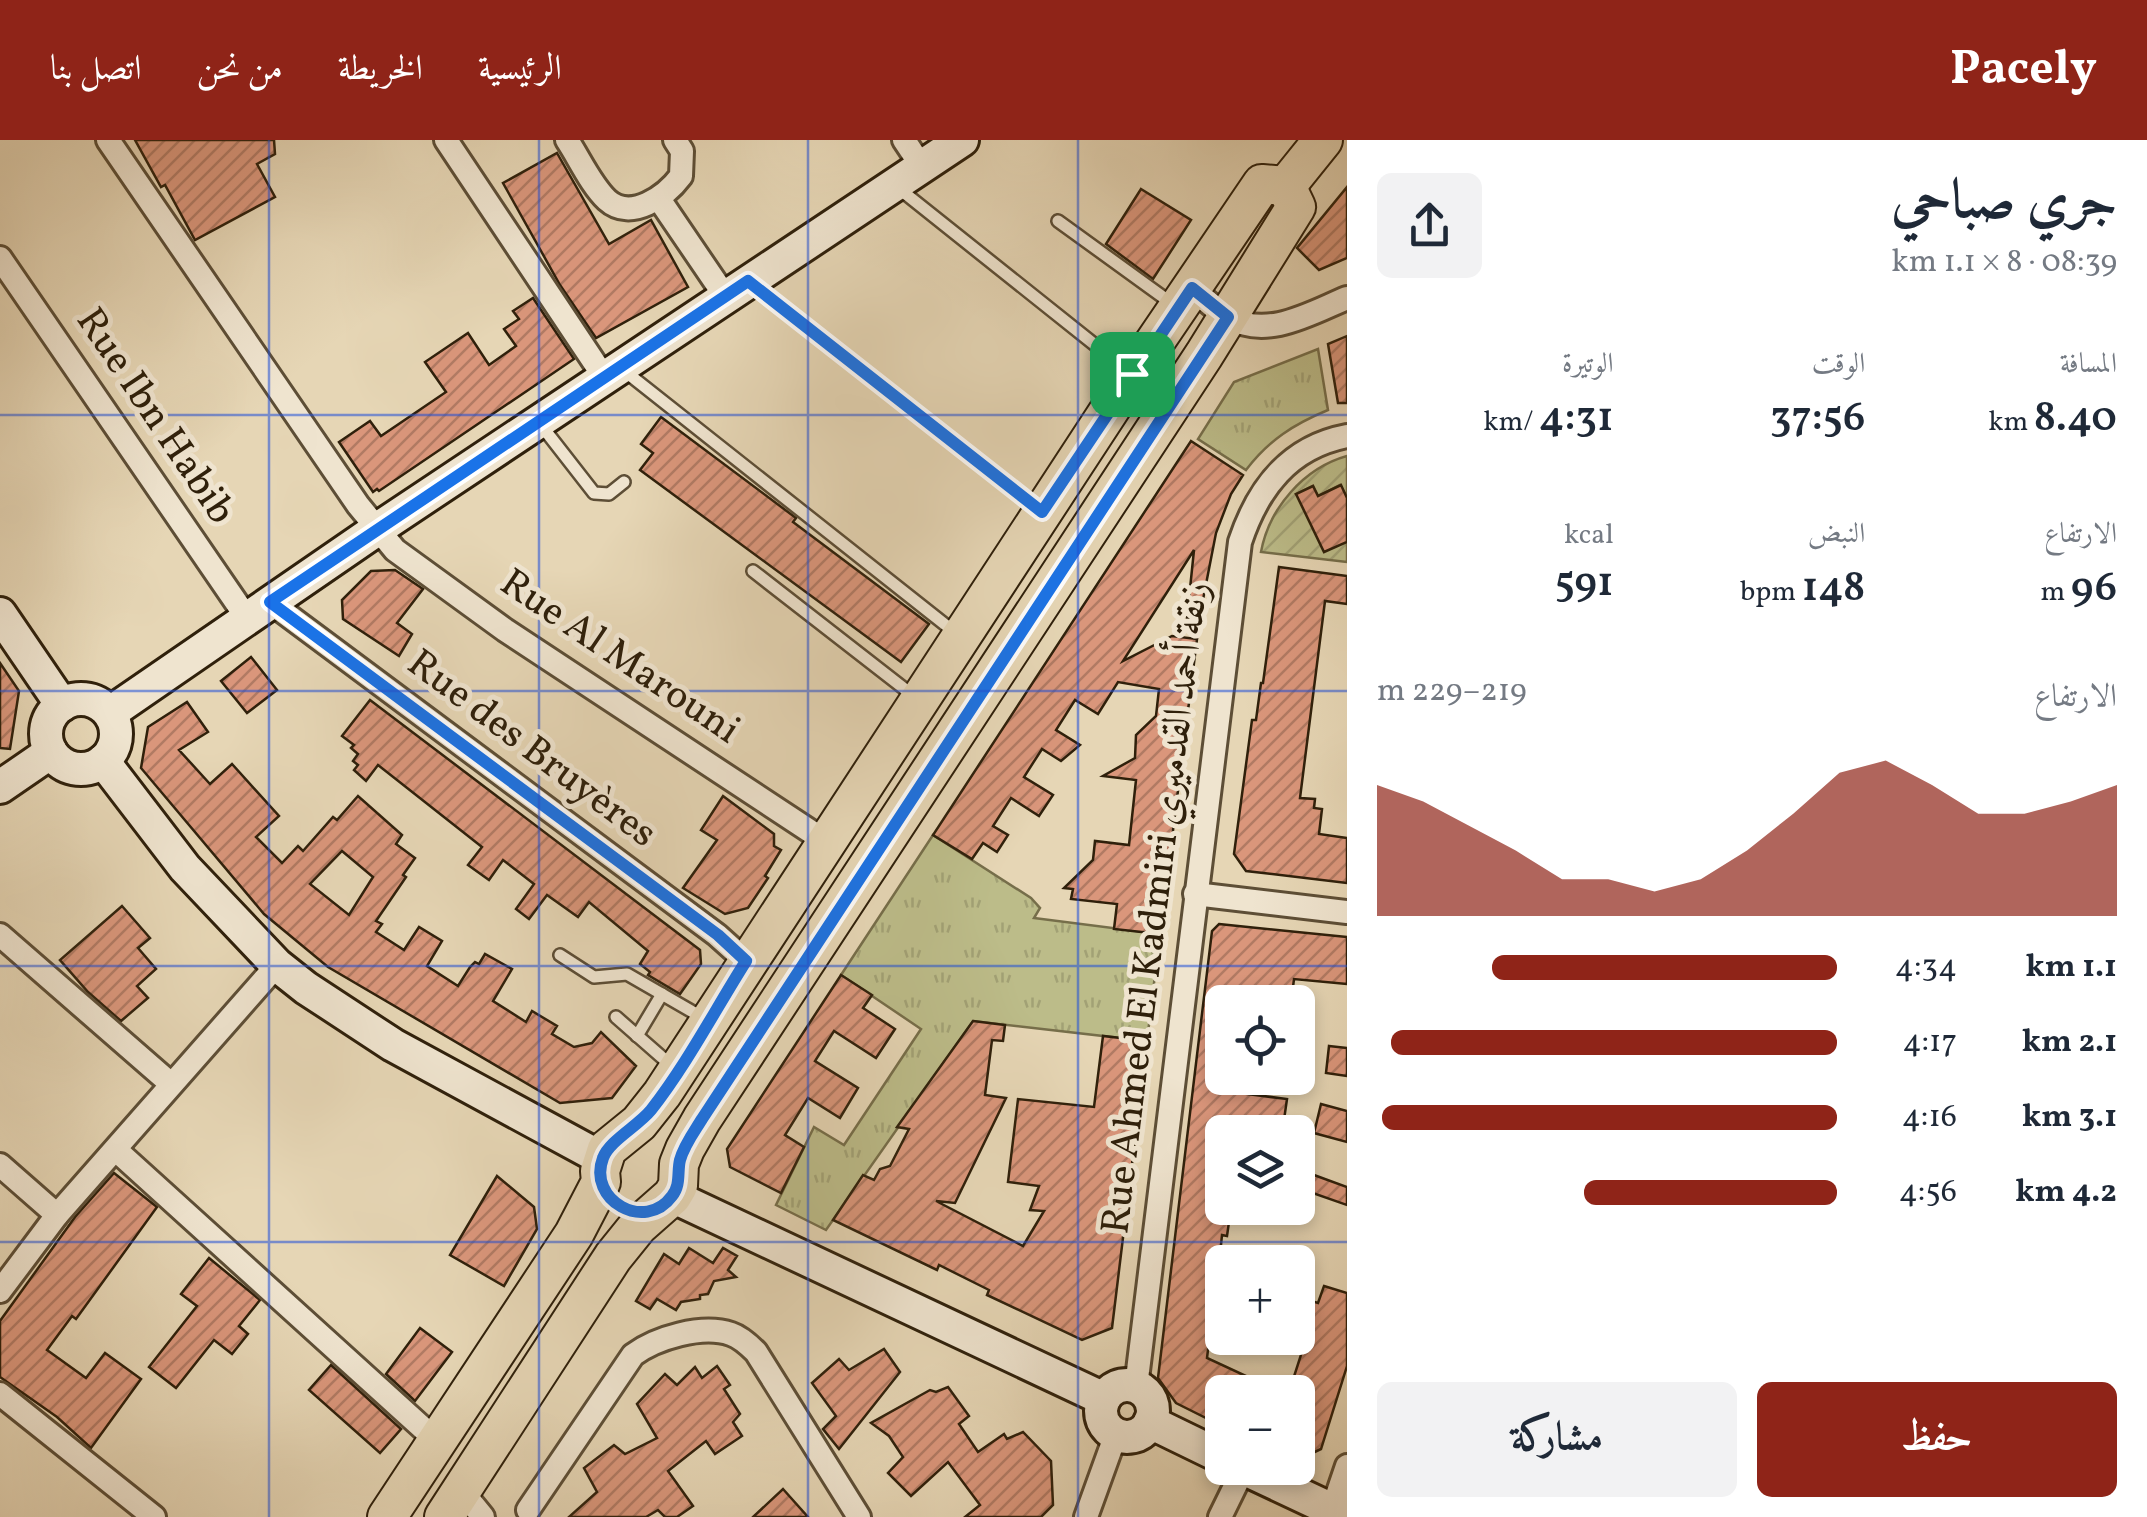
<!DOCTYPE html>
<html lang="ar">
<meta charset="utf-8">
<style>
body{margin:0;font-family:Vollkorn,Amiri,serif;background:#f2f2f3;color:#1f2937;direction:rtl;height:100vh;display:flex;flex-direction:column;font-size:38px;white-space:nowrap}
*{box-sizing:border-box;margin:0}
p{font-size:32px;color:#747a83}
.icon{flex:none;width:55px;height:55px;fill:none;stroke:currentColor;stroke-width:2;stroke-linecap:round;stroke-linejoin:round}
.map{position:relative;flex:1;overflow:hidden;direction:ltr}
.drawer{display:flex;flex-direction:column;background:#fff;width:800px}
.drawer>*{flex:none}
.fabs{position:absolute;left:1205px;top:845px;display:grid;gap:20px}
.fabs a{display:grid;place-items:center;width:110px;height:110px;border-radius:15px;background:#fff;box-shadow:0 5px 15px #0003;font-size:50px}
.pin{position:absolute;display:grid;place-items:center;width:85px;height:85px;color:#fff;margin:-42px;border-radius:20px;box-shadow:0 5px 15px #0006}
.round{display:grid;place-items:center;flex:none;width:105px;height:105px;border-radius:15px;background:#f2f2f3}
.head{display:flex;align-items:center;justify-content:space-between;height:170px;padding:0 30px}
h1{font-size:55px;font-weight:600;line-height:75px}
.metrics{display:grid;grid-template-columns:repeat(3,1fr);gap:15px;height:170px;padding:10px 30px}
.metrics div{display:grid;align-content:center}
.metrics b{font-size:42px;font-weight:600}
.metrics small{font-size:28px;font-weight:400}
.metrics p{font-size:28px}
.chart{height:280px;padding:20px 30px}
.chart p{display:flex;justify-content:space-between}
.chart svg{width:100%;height:180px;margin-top:10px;fill:#8f2418;opacity:.7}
.cta{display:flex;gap:20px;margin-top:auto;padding:20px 30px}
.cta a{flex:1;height:115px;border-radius:15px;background:#8f2418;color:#fff;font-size:40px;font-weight:600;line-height:115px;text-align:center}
.cta a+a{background:#f2f2f3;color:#1f2937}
ul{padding:0 30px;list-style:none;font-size:32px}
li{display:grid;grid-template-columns:160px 120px 1fr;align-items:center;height:75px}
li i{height:25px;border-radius:12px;background:#8f2418}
header{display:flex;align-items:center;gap:60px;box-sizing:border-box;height:140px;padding:0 50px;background:#8f2418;color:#fff}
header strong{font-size:48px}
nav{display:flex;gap:55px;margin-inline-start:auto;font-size:35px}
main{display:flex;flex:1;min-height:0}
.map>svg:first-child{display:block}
.grass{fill:url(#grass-tufts);stroke:#766e4a;stroke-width:2.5}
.garden{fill:url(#garden-furrows);stroke:#766e4a;stroke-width:2.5}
.building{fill:url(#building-hatch);stroke:#2f200b;stroke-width:2.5;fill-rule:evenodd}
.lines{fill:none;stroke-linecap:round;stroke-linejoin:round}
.lane-casing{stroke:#5d4e36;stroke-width:16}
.street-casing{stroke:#5d4e36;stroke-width:28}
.secondary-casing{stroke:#2f200b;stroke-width:38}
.primary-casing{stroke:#2f200b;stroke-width:42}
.lane{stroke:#efe4cf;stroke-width:11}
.street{stroke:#efe4cf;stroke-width:22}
.secondary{stroke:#efe4cf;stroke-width:32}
.primary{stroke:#e6d6b5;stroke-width:38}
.route-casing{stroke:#fff;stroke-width:20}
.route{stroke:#1a73e8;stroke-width:12}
.grid{fill:none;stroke:#1d4ed8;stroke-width:2.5;stroke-opacity:0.55}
.labels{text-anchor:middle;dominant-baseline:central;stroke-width:10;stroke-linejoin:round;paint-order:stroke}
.street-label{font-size:40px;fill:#2f200b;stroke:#efe4cf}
</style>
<header>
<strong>Pacely</strong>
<nav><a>الرئيسية</a><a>الخريطة</a><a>من نحن</a><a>اتصل بنا</a></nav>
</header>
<main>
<section class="drawer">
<div class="head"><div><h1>جري صباحي</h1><p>08:39 · 8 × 1.1 km</p></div><a class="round"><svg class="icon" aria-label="share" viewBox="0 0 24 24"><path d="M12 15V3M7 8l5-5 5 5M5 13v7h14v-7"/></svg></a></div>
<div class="metrics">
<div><p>المسافة</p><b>8.40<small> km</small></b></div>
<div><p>الوقت</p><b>37:56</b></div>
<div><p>الوتيرة</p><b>4:31<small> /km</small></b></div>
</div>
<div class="metrics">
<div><p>الارتفاع</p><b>96<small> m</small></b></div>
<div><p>النبض</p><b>148<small> bpm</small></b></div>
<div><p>kcal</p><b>591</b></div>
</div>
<div class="chart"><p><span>الارتفاع</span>219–229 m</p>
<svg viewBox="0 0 160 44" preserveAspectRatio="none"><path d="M0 44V12L10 16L20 22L30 28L40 35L50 35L60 38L70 35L80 28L90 19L100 9L110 6L120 12L130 19L140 19L150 16L160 12V44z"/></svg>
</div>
<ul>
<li><b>1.1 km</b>4:34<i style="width:75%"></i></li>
<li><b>2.1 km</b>4:17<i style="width:97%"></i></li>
<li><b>3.1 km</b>4:16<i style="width:99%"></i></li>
<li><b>4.2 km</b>4:56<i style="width:55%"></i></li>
</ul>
<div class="cta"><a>حفظ</a><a>مشاركة</a></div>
</section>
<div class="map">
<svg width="1347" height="1377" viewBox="0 0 1347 1377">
<defs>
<pattern id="grass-tufts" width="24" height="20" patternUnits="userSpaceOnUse" patternTransform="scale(2.5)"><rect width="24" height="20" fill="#bcbc89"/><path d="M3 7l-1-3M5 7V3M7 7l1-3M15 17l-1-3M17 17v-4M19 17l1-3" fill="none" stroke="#a2a175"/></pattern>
<pattern id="garden-furrows" width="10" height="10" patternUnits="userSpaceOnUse" patternTransform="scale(2.5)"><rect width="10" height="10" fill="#bcbc89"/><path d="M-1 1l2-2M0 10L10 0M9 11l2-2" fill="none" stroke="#a2a175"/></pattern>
<pattern id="building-hatch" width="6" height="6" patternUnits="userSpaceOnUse" patternTransform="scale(2.5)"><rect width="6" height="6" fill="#da967b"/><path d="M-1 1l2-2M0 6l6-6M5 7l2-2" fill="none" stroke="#b17a63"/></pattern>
</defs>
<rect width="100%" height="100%" fill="#e6d6b5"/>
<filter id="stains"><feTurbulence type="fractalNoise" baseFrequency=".002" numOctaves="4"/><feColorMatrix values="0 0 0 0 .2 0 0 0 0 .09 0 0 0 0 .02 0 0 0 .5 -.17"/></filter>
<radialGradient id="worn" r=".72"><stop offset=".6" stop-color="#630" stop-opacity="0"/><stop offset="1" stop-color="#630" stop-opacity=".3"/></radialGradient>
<!-- grass -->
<g class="grass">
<path d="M1318,209L1328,270C1294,284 1269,300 1246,330L1198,299L1234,242Z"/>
<polygon points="933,695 1031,758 1040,768 1034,778 1160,794 1147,901 973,881 826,1090 776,1065 814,987 844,1005 921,889 841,835"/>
</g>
<!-- garden -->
<path class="garden" d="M1347,316V358L1340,345L1318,356L1313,346L1296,354L1347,402V422L1261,412C1269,368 1304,328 1347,316Z"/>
<!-- building -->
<g class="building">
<polygon points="135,0 274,0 275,14 257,24 275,57 195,100 165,45 161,47"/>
<polygon points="557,13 609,104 651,80 688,147 596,198 560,145 503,43"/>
<polygon points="1347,47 1347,118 1319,130 1297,108"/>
<polygon points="1141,49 1191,80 1153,139 1106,104"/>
<polygon points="533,158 574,219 379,351 377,349 373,352 339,302 370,281 381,296 446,252 425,222 468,193 489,225 516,206 504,189 519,179 513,171"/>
<polygon points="1347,196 1347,263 1338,263 1328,204"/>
<polygon points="661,277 796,378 793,382 929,484 901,522 640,330 653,313 641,304"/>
<polygon points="1191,301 1243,335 1231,354 1216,393 1199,480 1187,478 1194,410 1123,521 1172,496 1197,499 1160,794 1114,789 1117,764 1071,759 1073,749 1064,748 1093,720 1095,701 1129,705 1136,640 1103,636 1135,618 1136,595 1156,576 1159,549 1118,542 1098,574 1075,560 1056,590 1080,605 1061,621 1042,609 1024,637 1053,655 1039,676 1011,658 993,686 1008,695 997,712 983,703 972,719 933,695"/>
<polygon points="1341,345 1347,358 1347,402 1324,412 1296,354 1313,346 1318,356"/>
<polygon points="1279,427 1347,436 1347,464 1325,461 1300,658 1315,659 1314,668 1322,669 1319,694 1347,698 1347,743 1246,731 1234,714 1252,580 1256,580 1261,543 1263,543"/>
<polygon points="395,430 423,449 397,483 412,494 399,516 343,479 342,460 371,431"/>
<polygon points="251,517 277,550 247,573 221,541"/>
<polygon points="0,523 19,551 10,609 0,608"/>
<polygon points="370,560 700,810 701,824 680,854 648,835 650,832 640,824 648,811 589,762 578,777 547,755 529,779 516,769 534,744 503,720 489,740 468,725 482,707 378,625 366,641 354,630 358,625 353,621 358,614 351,608 354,605 342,596"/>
<path d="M187,562L208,592L179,610L210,644L232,624L279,676L256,697L282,723L298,706L303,711L333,677L337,680L358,656L402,695L396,704L415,718L403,735L406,737L376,781L382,784L376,792L404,810L419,787L442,801L427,826L458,846L470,827L475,822L479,824L485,814L512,829L493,861L526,882L532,871L557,886L552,894L574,907L592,903L601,892L636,926L612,958L560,963L328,827L264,774L141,628L148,587ZM342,711L373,737L349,775L310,744Z"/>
<polygon points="723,656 774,694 774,706 781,710 765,736 768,738 748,768 725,774 683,748 717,700 701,690"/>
<polygon points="122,766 150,798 138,808 156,829 137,846 148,858 121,881 88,852 60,820"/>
<polygon points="1219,784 1347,797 1347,844 1294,839 1292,855 1251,851 1250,862 1222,862 1222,920 1214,919 1211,937 1240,944 1239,953 1287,959 1283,987 1236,982 1234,992 1222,992 1222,1068 1225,1068 1225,1074 1230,1075 1227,1096 1222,1095 1218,1135 1222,1136 1220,1154 1215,1153 1207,1218 1246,1236 1243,1252 1222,1252 1222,1286 1176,1263 1158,1238 1212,791"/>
<polygon points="841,835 872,855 863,868 895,889 876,918 834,891 815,921 858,948 840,978 808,958 785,995 804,1007 781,1053 730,1027 727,1009"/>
<polygon points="973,881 1005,885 1003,901 992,900 985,955 1006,958 955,1063 936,1061 1023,1106 1044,1071 1030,1070 1039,1046 1008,1042 1018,959 1094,967 1103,896 1147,901 1112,1188 1082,1200 987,1155 989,1150 939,1125 937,1130 833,1080 863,1035 874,1040 880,1029 890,1026 909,989 897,987"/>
<polygon points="1329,906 1347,908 1347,936 1326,933"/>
<polygon points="1321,964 1347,971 1347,1002 1314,993"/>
<polygon points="114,1033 157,1067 76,1179 72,1176 47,1210 86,1238 105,1213 141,1239 91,1308 57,1277 0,1237 0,1181 75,1077"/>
<polygon points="1314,1035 1347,1047 1347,1065 1307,1051"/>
<polygon points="497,1036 534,1067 537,1089 504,1146 450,1115"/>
<polygon points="689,1108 713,1123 723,1108 737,1116 728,1130 736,1137 714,1141 708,1154 700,1155 700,1159 681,1162 676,1170 657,1159 650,1169 636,1161 664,1114 679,1124"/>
<polygon points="209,1118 260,1160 239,1186 248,1194 232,1214 214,1200 176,1248 149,1227 197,1166 181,1154"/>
<polygon points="1324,1146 1347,1153 1347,1226 1321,1309 1298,1320 1298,1252 1289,1252 1310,1187 1298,1183 1298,1157 1318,1163"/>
<polygon points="420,1188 452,1212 415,1261 386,1234"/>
<polygon points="884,1209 900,1232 839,1309 823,1289 836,1276 812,1243 839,1219 849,1230"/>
<polygon points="331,1225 401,1289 380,1313 309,1250"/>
<polygon points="717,1226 730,1245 724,1249 740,1274 733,1282 742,1296 715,1314 706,1301 668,1331 693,1366 677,1377 665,1377 658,1370 646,1377 569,1377 597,1352 584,1328 614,1305 625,1314 657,1298 637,1264 665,1234 677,1245 695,1227 702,1238"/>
<polygon points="948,1247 969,1276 959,1284 978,1312 1004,1294 1007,1299 1023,1292 1051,1321 1053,1365 1041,1377 965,1377 980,1365 948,1322 911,1356 888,1333 903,1317 889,1296 871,1283 930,1250 936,1252"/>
<polygon points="783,1349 808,1377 753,1377"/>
</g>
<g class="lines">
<!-- lane casing -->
<g class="lane-casing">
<g id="lane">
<polyline points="897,47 1129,232"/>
<polyline points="1058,81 1174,165"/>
<polyline points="750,143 1039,369"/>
<polyline points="622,229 957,494"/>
<polyline points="541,285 594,353 609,354 624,342"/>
<polyline points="753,431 915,557"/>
<polyline points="560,815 594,837 627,834 705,879"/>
<polyline points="616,877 673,927"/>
<polyline points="637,896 662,854"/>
</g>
</g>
<!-- street casing -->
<g class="street-casing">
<g id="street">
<polyline points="108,0 358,365 395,410 505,490 825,701"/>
<polyline points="446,0 604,237"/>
<path d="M567,0C579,18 591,45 607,60C631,82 666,56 681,36L682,11L675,0"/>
<polyline points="904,0 922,27"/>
<polyline points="659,59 725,156"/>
<polyline points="0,118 247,478"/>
<path d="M1191,148C1203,157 1215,170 1228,177C1267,200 1311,173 1347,158"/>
<polyline points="270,462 717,795 746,821"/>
<polyline points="1195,754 1347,772"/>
<polyline points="0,795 171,944"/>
<polyline points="116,1010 437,1301"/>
<polyline points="0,1025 57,1075"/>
<polyline points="0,1151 57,1075 277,825"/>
<path d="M1136,1247L1240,402C1258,348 1289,307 1347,296"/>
<polyline points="0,1254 154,1377"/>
<polyline points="461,1350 483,1377"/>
<path d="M528,1370L633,1215C656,1198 702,1184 731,1194C740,1197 749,1205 756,1212L859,1377"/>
<polyline points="1332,1370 1347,1326"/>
<polyline points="1086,1377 1116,1294"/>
<polyline points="1220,1377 1244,1328"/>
</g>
</g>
<!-- secondary casing -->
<g class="secondary-casing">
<g id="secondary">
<polyline points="0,474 62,565"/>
<circle cx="81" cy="594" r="35"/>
<polyline points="110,573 376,390 962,0"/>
<polyline points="103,621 185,728 277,825 306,848 393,905 603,1019"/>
<polyline points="0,647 51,612"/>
<polyline points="672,1056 1104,1259"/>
<circle cx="1127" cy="1271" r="26"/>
<polyline points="1150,1282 1222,1317"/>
<polyline points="1243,1328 1347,1377"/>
</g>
</g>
<!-- primary casing -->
<g class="primary-casing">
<g id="primary">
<polyline points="1286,46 1323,0"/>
<polyline points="387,1377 574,1094 601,1042 600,1031 607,1009 639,983 662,954 1133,234 1262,44 1286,46"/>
<polyline points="444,1377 613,1117 638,1086 672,1056 678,1046 679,1024 685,1009 702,979 1204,215 1296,67 1286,46"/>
</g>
</g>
<!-- lane -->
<use href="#lane" class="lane"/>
<!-- street -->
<use href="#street" class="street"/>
<!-- secondary -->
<use href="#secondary" class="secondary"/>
<!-- primary -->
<use href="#primary" class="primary"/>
</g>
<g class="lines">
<!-- route casing -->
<g class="route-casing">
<path id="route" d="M748,141L1042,372L1192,148L1228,177L702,979C694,992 684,1005 680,1020C677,1032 681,1045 672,1056C645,1093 587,1060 603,1018C609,1001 638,986 651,970C687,924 715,870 746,821L718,795L270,462Z"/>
</g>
<!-- route -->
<use href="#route" class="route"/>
</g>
<!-- grid -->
<path class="grid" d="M269,0V1377M539,0V1377M808,0V1377M1078,0V1377M0,275H1347M0,551H1347M0,826H1347M0,1102H1347"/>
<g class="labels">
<!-- street labels -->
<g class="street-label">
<text transform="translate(154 277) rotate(56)">Rue Ibn Habib</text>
<text transform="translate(619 518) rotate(34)">Rue Al Marouni</text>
<text transform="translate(531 610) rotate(37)">Rue des Bruyères</text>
<text transform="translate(1157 768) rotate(-83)">Rue Ahmed El Kadmiri زنقة أحمد القدميري</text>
</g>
</g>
<rect width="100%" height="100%" filter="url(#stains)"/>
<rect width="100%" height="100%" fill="url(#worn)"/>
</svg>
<div class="fabs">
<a><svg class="icon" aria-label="locate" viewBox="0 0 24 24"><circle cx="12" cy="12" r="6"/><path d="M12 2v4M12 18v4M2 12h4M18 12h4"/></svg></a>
<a><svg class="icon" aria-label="layers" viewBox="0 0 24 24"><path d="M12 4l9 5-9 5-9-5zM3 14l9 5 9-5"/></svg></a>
<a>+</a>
<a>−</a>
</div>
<div class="pin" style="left:1132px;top:234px;background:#1e9e55"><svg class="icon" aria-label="arrive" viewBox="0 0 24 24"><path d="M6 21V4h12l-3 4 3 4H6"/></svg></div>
</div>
</main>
